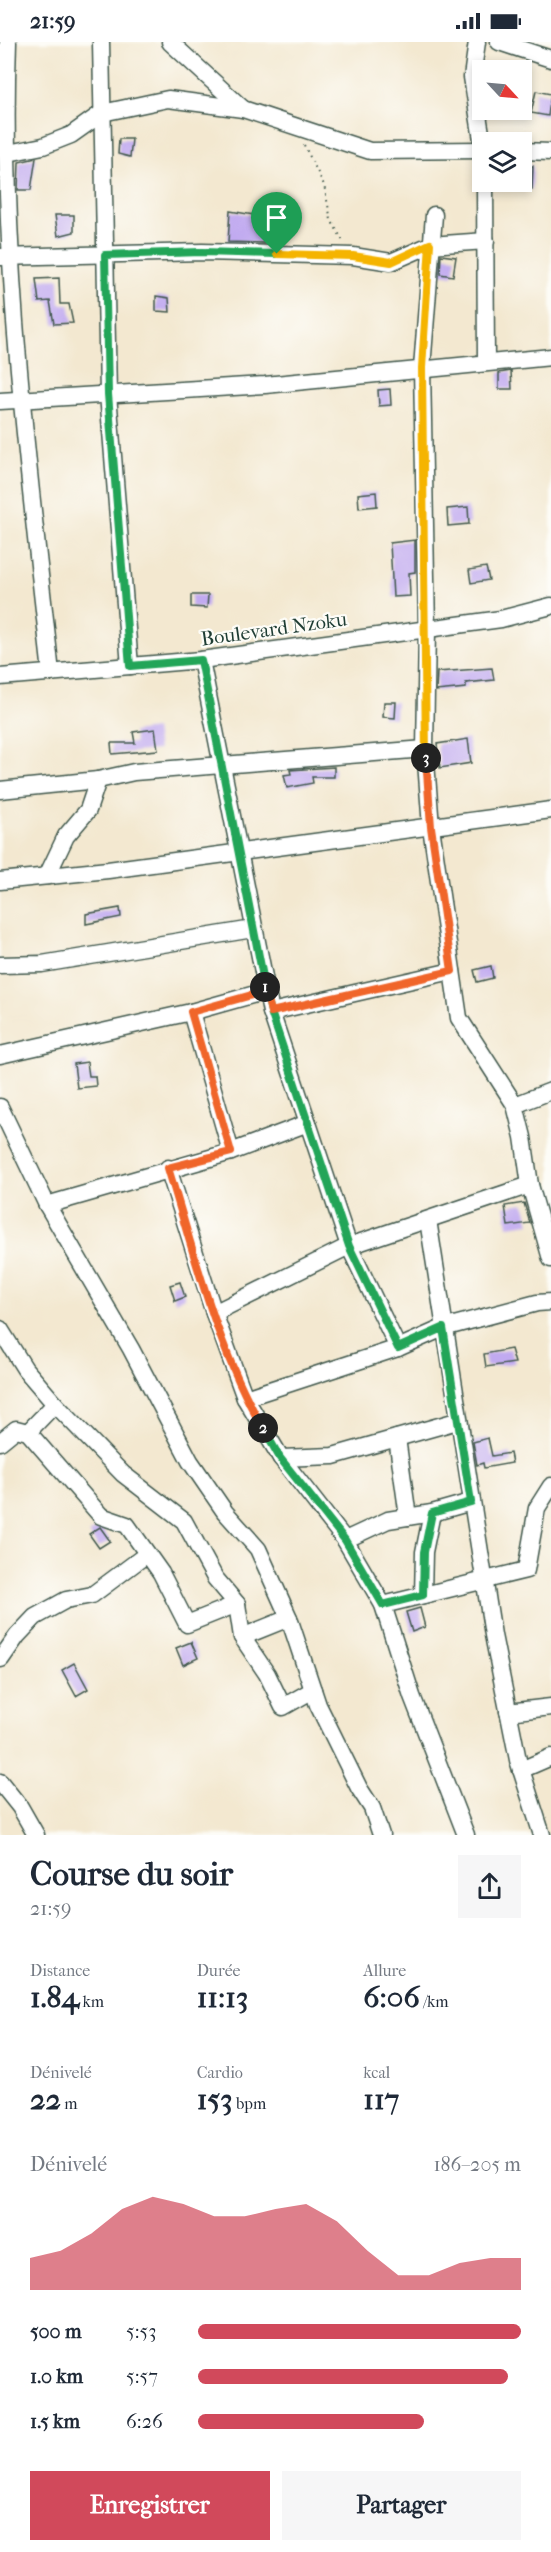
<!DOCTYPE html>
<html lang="fr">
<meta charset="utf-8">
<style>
body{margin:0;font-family:"IM FELL French Canon",serif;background:#f6f6f7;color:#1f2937;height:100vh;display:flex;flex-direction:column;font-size:22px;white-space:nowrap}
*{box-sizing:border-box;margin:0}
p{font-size:20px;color:#747a83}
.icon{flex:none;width:33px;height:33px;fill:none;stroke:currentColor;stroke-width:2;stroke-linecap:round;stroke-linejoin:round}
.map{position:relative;height:1793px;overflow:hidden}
.details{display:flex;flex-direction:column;background:#fff;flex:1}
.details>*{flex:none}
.needle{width:39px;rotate:116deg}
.fabs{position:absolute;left:472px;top:18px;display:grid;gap:12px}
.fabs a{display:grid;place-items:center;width:60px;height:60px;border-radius:0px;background:#fff;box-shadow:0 3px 9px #0003;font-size:30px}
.pin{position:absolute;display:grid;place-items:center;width:51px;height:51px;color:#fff;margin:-62px -26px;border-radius:50% 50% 50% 0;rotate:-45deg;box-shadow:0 0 6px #0007}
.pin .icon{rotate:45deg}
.km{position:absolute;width:30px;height:30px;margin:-15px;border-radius:50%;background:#222;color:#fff;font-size:16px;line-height:30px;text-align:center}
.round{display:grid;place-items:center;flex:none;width:63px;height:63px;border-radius:0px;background:#f6f6f7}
.summary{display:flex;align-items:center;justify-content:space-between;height:102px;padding:0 30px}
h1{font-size:33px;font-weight:700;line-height:45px}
.figures{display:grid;grid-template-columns:repeat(3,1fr);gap:9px;height:102px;padding:6px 30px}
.figures div{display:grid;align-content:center}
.figures b{font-size:30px;font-weight:700}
.figures small{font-size:16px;font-weight:400}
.figures p{font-size:16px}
.chart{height:168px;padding:12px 30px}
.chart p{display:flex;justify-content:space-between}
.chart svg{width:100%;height:108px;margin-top:6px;fill:#d1495b;opacity:.7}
.button{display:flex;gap:12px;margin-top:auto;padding:12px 30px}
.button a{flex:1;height:69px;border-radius:0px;background:#d1495b;color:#fff;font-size:24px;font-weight:700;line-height:69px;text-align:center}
.button a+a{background:#f6f6f7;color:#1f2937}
ul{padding:0 30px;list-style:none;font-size:20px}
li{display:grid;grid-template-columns:96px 72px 1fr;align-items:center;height:45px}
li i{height:15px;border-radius:8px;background:#d1495b}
.status{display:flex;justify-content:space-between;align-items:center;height:42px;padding:0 30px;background:#fff;direction:ltr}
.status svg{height:16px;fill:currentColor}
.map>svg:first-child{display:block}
.building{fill:#c1aaf0}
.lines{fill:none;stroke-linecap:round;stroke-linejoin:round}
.minor-casing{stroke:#3f574b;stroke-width:19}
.path{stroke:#3f574b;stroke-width:2;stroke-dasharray:1.5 4.5;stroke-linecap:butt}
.minor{stroke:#fff;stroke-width:16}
.split-1-casing{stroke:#fff;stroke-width:12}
.split-2-casing{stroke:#fff;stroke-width:12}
.split-3-casing{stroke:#fff;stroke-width:12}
.split-4-casing{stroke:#fff;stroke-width:12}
.split-1{stroke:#22a559;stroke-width:8}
.split-2{stroke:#22a559;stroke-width:8}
.split-3{stroke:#f0652b;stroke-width:8}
.split-4{stroke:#f5b400;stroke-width:8}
.labels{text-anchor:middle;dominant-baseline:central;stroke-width:4.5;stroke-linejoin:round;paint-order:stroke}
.street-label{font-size:20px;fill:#1f3d34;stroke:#fdfcf7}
</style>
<div class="status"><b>21:59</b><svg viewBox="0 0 49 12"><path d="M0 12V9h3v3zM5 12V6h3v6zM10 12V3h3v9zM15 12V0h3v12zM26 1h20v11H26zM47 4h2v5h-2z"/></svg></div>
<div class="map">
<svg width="551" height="1793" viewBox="0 0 551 1793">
<rect width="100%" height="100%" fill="#fdfcf7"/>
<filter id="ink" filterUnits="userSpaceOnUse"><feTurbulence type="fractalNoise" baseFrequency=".0167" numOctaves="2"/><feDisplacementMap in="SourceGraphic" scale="12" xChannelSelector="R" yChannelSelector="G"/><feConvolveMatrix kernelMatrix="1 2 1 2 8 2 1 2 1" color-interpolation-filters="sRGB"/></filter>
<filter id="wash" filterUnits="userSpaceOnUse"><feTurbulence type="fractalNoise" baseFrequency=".008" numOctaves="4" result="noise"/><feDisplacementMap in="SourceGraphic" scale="24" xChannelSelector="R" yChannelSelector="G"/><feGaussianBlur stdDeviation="1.35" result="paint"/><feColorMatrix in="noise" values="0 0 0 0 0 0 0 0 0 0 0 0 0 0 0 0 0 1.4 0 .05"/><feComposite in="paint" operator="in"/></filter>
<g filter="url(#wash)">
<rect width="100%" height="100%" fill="#f3e8d0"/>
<g id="blocks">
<!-- building -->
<g class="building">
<polygon points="536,49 551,52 548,74 531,71"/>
<polygon points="119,97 132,97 130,115 118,112"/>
<polygon points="36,116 31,148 18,148 19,120"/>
<polygon points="523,124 533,124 532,147 522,147"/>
<polygon points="230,169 266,175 264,201 228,200"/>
<polygon points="55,173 74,173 74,190 58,194"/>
<polygon points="441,213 456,215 453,234 440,232"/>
<polygon points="59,236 60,262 69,262 73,281 54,282 50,259 39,260 36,237"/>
<polygon points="156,254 169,256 170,270 156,269"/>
<polygon points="511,329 512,347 499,347 499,331"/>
<polygon points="390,347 391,363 379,364 378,348"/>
<polygon points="376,450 377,464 359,466 358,452"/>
<polygon points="468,465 469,482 448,484 447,467"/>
<polygon points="415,498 415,530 409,531 410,554 393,555 390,501"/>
<polygon points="486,525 489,538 471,541 469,528"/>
<polygon points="191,553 208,553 207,566 191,565"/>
<polygon points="492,626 494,638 466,641 466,646 436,649 437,630"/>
<polygon points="384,660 396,660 395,676 383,675"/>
<polygon points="155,687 158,708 112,712 111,701 135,701 133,690"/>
<polygon points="468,697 471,721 440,726 437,702"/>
<polygon points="334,725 334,735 312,735 313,741 287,746 284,733 291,732 290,728"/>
<polygon points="120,866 121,875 86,882 86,872"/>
<polygon points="491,924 493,936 477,940 474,928"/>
<polygon points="87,1020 89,1034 95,1034 96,1044 77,1046 74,1022"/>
<polygon points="524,1161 530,1181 508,1184 505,1164"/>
<polygon points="180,1240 185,1255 175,1259 170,1243"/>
<polygon points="511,1307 515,1321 486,1325 484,1312"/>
<polygon points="488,1396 492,1414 510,1411 512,1421 484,1426 483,1421 477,1423 473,1400"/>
<polygon points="100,1485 110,1499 99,1506 89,1492"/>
<polygon points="420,1566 425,1585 412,1590 406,1570"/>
<polygon points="191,1600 198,1616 183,1623 176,1606"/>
<polygon points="74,1621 88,1647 76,1654 62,1628"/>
</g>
</g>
</g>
<g filter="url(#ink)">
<use href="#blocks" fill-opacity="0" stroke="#3f574b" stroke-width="1.5"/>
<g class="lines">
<!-- minor casing -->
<g class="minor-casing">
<g id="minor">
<path d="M8,0C0,210 28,422 51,631"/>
<polyline points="101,0 108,352 130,624"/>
<polyline points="170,0 243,67"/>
<polyline points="477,0 472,35 483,104"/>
<polyline points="499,0 551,17"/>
<polyline points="522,109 551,110"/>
<polyline points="8,111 43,104 71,93 102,71 168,57 243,67 370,109 483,108"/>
<polyline points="485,140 486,320"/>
<polyline points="434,173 422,326 427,588 425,707 431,785 459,976 515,1063 523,1095 530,1143 551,1217"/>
<polyline points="0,215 202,210 353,214 391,220 430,203 486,199"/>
<polyline points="0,359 265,343 551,315"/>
<polyline points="201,618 271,970 349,1204 398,1306"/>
<polyline points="0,635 201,618 501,577 551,564"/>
<polyline points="0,748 98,738 134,730 425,707"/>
<polyline points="47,834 66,794 88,768 98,738"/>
<polyline points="0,839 108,828 551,768"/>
<polyline points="0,923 42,922 253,887"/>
<polyline points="191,970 231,1110"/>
<polyline points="271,970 452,929"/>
<polyline points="0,1013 191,970 266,949"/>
<polyline points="515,1063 551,1049"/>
<polyline points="0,1065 47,1163 131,1307 190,1419 225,1470 258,1507 289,1576 318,1663 359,1746 372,1766 381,1793"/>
<polyline points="168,1126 214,1271 245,1356 281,1416 345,1498 383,1563 412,1654 466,1793"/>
<polyline points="47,1163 231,1110 308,1081"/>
<polyline points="428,1178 493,1593 518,1718 542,1793"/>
<polyline points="214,1271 349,1204 530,1143"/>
<polyline points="0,1287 25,1327 55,1362 123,1432 184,1479 215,1536 237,1562 242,1595 267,1632 283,1665 313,1648"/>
<polyline points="245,1356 398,1306 443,1286 537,1261 551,1260"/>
<polyline points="28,1390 55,1362"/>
<polyline points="397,1396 408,1475"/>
<polyline points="0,1400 16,1387 28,1390 101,1474 127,1483 161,1531 187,1582 237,1562"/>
<polyline points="281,1416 333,1414 457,1379"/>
<polyline points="345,1498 388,1478 432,1471 471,1460"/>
<polyline points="423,1553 424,1510 432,1471"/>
<polyline points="383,1563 526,1528 537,1466 551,1444"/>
<polyline points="242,1595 289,1576"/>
<polyline points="1,1617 17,1594 35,1575 66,1558 92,1553 147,1512"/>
<polyline points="508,1670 551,1665"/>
<polyline points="521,1728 551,1715"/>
<polyline points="0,1740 20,1765 36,1793"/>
</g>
</g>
<!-- path -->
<polyline class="path" points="304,103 324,143 331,178 343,199"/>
<!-- minor -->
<use href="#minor" class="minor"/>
</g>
</g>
<g class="lines" filter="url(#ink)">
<!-- split-1 casing -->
<g class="split-1-casing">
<polyline id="split-1" points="265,945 201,618 130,624 108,352 105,213 202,210 277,212"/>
</g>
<!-- split-2 casing -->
<g class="split-2-casing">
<polyline id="split-2" points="263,1386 280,1416 345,1498 383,1563 423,1553 424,1510 432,1471 471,1460 443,1286 398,1306 349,1204 271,970 265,945"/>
</g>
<!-- split-3 casing -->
<g class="split-3-casing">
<path id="split-3" d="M263,1386C217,1308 195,1213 168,1126L231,1110L191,970L266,949L271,970L452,929L431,785L426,716"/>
</g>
<!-- split-4 casing -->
<g class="split-4-casing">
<polyline id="split-4" points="277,212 353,214 391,220 430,202 422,326 426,716"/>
</g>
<!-- split-1 -->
<use href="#split-1" class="split-1"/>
<!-- split-2 -->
<use href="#split-2" class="split-2"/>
<!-- split-3 -->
<use href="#split-3" class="split-3"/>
<!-- split-4 -->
<use href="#split-4" class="split-4"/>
</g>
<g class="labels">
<!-- street labels -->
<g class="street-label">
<text transform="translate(274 587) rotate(-8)">Boulevard Nzoku</text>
</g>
</g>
</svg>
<div class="fabs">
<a><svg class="needle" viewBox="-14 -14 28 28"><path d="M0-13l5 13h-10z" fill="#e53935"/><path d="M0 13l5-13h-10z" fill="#747a83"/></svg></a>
<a><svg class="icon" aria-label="layers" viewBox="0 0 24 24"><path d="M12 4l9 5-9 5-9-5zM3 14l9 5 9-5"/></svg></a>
</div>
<div class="pin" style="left:277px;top:212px;background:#1e9e55"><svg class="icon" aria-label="arrive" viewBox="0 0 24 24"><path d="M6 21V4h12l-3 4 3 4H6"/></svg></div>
<b class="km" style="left:265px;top:945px">1</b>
<b class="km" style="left:263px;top:1386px">2</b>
<b class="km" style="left:426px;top:716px">3</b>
</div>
<section class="details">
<div class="summary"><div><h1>Course du soir</h1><p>21:59</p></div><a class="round"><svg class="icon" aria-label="share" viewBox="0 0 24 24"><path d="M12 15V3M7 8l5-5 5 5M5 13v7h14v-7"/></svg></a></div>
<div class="figures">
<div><p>Distance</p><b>1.84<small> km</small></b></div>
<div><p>Durée</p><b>11:13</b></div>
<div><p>Allure</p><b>6:06<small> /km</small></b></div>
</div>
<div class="figures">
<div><p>Dénivelé</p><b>22<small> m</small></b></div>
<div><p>Cardio</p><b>153<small> bpm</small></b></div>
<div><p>kcal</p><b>117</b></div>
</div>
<div class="chart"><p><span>Dénivelé</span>186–205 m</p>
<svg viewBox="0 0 160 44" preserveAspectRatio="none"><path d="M0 44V31L10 28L20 21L30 11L40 6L50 9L60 14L70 14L80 11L90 9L100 16L110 28L120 38L130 38L140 33L150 31L160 31V44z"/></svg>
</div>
<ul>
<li><b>500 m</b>5:53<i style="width:100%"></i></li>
<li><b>1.0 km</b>5:57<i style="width:96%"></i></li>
<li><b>1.5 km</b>6:26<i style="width:70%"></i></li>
</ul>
<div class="button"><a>Enregistrer</a><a>Partager</a></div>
</section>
